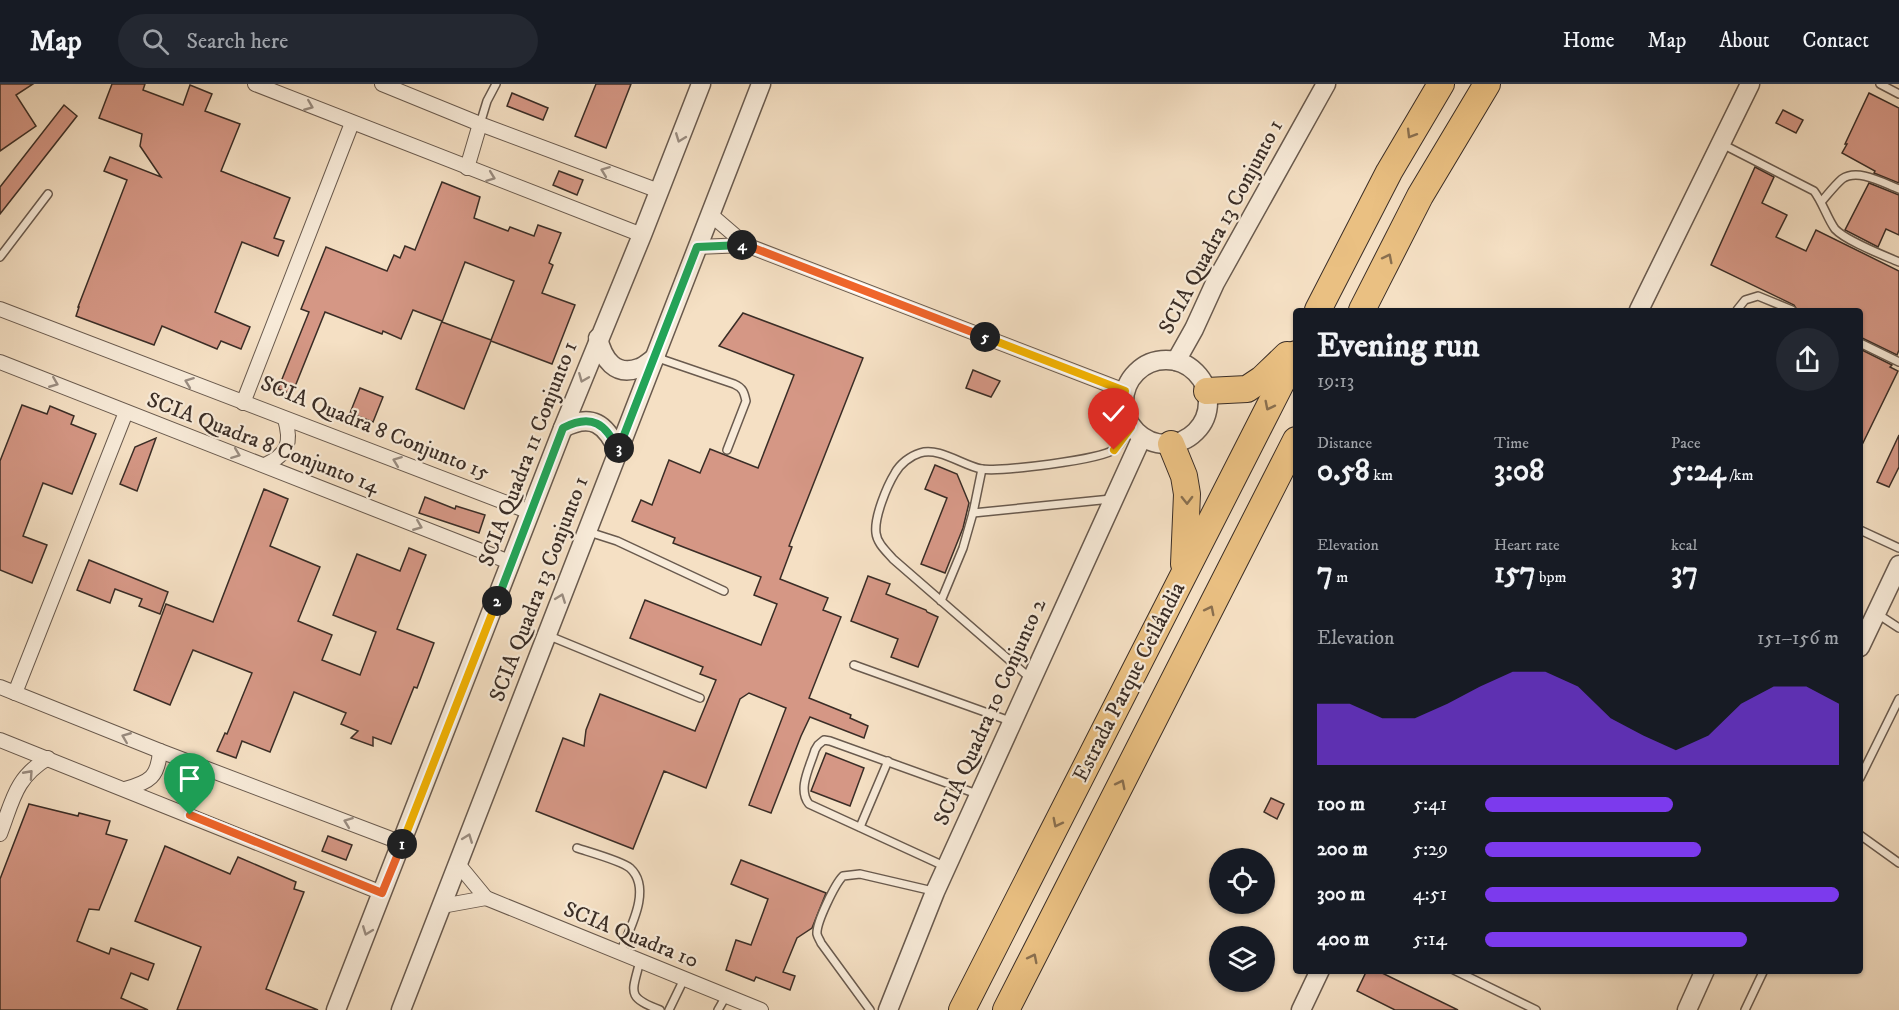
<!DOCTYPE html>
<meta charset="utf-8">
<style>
body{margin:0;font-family:"IM FELL DW Pica",serif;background:#242831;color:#f1f3f6;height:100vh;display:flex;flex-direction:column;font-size:22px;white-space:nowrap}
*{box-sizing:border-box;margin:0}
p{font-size:20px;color:#9ea1a6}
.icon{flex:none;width:33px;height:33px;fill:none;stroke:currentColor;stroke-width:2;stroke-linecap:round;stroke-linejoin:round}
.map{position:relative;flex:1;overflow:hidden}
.drawer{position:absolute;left:1293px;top:224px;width:570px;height:666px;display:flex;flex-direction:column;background:#171b24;border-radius:6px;box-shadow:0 2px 4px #0004}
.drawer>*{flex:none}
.controls{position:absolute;left:1209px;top:764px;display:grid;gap:12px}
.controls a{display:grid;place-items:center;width:66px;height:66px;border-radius:50%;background:#171b24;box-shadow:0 2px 4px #0004;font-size:30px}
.pin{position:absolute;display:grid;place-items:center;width:51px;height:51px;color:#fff;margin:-62px -26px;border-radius:50% 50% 50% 0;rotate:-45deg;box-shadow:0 0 6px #0007}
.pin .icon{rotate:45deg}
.km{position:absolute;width:30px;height:30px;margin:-15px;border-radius:50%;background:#222;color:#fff;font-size:16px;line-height:30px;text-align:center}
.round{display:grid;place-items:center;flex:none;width:63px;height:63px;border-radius:32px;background:#242831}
.overview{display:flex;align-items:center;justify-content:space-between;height:102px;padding:0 24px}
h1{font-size:33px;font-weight:800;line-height:45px}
.figures{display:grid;grid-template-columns:repeat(3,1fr);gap:9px;height:102px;padding:6px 24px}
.figures div{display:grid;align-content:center}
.figures b{font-size:30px;font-weight:800}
.figures small{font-size:16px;font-weight:400}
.figures p{font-size:16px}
.chart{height:168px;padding:12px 24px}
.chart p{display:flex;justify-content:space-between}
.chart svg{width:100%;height:108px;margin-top:6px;fill:#7c3aed;opacity:.7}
ul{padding:0 24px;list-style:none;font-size:20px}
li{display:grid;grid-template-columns:96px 72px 1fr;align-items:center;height:45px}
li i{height:15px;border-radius:8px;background:#7c3aed}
header{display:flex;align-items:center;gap:36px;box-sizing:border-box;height:84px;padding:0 30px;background:#171b24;border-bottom:2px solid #363941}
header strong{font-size:28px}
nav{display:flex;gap:33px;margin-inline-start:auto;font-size:21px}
.search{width:420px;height:54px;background:#242831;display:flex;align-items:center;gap:15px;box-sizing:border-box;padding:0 21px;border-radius:33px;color:#9ea1a6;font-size:22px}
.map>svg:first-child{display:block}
.building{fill:#d59785;stroke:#3a2d26;stroke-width:1.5;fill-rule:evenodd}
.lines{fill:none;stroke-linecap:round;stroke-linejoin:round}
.service-casing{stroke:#695a4e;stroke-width:10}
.minor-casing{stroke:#695a4e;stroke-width:16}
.tertiary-casing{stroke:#695a4e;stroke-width:21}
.motorway-casing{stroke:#3a2d26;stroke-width:28}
.service{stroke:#f8ebd9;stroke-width:7}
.minor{stroke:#f8ebd9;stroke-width:14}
.tertiary{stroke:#f8ebd9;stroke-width:18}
.motorway{stroke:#eac082;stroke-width:26}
.oneway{stroke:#998c80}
.oneway2{stroke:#896f4f}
.split-1-casing{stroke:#fff;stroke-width:12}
.split-2-casing{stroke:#fff;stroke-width:12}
.split-3-casing{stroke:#fff;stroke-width:12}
.split-4-casing{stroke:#fff;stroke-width:12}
.split-5-casing{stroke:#fff;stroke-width:12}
.split-6-casing{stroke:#fff;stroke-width:12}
.split-1{stroke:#f0652b;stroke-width:8}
.split-2{stroke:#f5b400;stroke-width:8}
.split-3{stroke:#22a559;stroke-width:8}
.split-4{stroke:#22a559;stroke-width:8}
.split-5{stroke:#f0652b;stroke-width:8}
.split-6{stroke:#f5b400;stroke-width:8}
.labels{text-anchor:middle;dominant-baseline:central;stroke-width:4.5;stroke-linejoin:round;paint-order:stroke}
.street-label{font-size:22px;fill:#3a2d26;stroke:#f8ebd9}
</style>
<header>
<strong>Map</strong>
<div class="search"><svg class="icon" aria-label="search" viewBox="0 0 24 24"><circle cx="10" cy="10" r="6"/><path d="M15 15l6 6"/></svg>Search here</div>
<nav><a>Home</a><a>Map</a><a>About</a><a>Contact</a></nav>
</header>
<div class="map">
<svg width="1899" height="926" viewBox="0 0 1899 926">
<rect width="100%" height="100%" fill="#f5e0c4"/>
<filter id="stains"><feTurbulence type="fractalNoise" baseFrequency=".00333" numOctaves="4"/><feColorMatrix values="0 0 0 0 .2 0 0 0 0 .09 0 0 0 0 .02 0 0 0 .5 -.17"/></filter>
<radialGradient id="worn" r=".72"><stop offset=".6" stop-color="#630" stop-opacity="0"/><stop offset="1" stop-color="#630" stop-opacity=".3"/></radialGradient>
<!-- building -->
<g class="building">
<polygon points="0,0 33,0 16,11 36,42 0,67"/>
<polygon points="112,0 145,0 143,6 183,21 190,1 212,10 205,27 240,40 221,87 290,114 274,154 284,157 278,172 242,158 215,228 250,243 241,265 221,257 217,265 162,242 154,261 76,232 79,223 78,223 127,96 104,87 110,73 161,93 140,62 142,50 99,34"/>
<polygon points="596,0 631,0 606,64 575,52"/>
<polygon points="512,9 548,24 543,36 507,22"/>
<polygon points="1869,9 1899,24 1899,99 1874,89 1875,87 1842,69 1847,60 1845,60"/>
<polygon points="64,21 77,32 0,130 0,103"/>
<polygon points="1783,26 1803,36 1796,49 1776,39"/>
<polygon points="1755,83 1774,93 1762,119 1787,131 1776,153 1806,167 1816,146 1899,187 1899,266 1897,271 1860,253 1860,226 1797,226 1794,221 1711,181"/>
<polygon points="559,87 583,96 577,111 553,101"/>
<path d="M442,98L480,113L474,134L508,147L510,143L534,152L538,141L561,149L549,179L553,181L542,209L575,221L552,280L491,257L464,325L416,305L442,237L413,226L401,255L383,247L382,250L325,228L292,310L278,305L309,228L301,225L326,163L387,187L394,171L400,174L405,162L415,166ZM465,178L514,197L491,256L442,238Z"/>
<polygon points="1869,99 1899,111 1899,151 1886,145 1878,163 1845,146"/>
<polygon points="743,229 863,274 789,462 792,463 780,495 828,514 823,526 841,533 809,614 851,631 850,634 868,642 864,654 810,633 801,652 771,729 749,721 786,624 749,609 740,615 706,704 664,687 633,765 536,727 563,654 584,662 586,646 600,610 695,647 716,596 700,590 703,583 630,554 645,516 761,561 777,520 754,511 761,493 673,459 675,454 632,437 641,416 652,421 669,376 700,389 710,365 758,384 794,291 719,262"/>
<polygon points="1860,265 1892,281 1890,283 1898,287 1860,365"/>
<polygon points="973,286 1000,297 991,313 966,304"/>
<polygon points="360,304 383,313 373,338 350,329"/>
<polygon points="22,321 47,330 50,322 74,332 71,340 96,350 72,410 43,399 23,452 47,461 32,499 0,486 0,377"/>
<polygon points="1899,351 1899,383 1889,403 1877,398"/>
<polygon points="156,354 137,407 120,400 135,363"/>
<polygon points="935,381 957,390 969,419 963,444 945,489 921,480 947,414 925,405"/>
<polygon points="264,405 288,415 270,462 320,483 298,537 332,551 322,576 360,591 376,548 333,531 357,470 400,487 409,464 426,471 397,545 434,559 417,604 414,603 391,660 373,653 373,662 351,654 358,647 341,640 346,629 294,608 270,668 242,657 236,674 217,667 225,649 227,650 252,589 193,566 170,621 134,606 166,520 213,538"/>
<polygon points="425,413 455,425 456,422 485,431 479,449 419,429"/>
<polygon points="89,476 168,508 160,530 139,522 142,515 115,505 110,519 77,506"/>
<polygon points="868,492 890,500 886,510 926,526 927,528 938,533 918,583 891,573 898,555 851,537"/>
<polygon points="826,669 864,684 850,722 811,707"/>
<polygon points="1271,714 1284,720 1277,735 1264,728"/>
<polygon points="29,720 78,732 79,729 110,737 106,750 127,756 99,826 89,825 77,857 109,870 111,864 154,880 148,896 131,889 121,914 148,926 0,926 0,795"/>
<polygon points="328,752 352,761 346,776 322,767"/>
<polygon points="165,762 230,790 238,773 296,798 294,805 304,808 266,905 318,926 177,926 201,863 135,837"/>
<polygon points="741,776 826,809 812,844 797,854 783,888 795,892 790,906 756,893 754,897 726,886 736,856 751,861 768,815 731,800"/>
<polygon points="1367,886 1376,886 1458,926 1395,926 1357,907"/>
</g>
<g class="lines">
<!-- service casing -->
<g class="service-casing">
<g id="service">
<polyline points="1880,0 1899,10"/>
<polyline points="480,40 487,17 496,0"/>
<path d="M1722,60L1814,107C1823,119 1827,134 1835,145C1846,157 1883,171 1899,178"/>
<path d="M1822,117C1828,110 1835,101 1842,95C1858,84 1883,99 1899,105"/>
<polyline points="0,173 48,110"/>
<polyline points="1737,226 1745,216 1758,212 1792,226"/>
<polyline points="1860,259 1899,278"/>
<path d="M658,274L734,300C743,304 744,308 746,317L727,366"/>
<polyline points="973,429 1111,415"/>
<polyline points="1860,446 1899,464"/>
<polyline points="589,448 617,457 724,507"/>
<polyline points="941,517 963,464 973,429 982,385"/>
<polyline points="1876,529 1899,544"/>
<polyline points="547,551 700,614"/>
<polyline points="854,581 1010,637"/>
<path d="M1030,594L893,475C886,467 877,459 876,449C874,433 887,402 895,389C900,380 910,372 920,369C939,363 962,381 981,385C999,388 1102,376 1115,365C1122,359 1126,350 1131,343"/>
<polyline points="1860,694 1899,615"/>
<polyline points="860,743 888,677"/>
<polyline points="1860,751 1899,779"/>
<path d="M577,764C589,768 622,777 630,784C653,805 629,846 620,869"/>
<path d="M944,782L809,720C797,705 810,683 815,666L818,661L824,656L830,657L977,710"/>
<path d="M640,877C632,909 626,913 660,926"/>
<polyline points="1454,886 1536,926"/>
<polyline points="669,926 684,895"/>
<polyline points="718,926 726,912"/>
<path d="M870,926L821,859C820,856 818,854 817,850C816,839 835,800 843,792L860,790L933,807"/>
<polyline points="1745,926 1764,886"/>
</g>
</g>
<!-- minor casing -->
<g class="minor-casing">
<g id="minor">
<polyline points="255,0 642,151"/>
<polyline points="382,0 480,40 659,107"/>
<polyline points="467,84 480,40"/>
<polyline points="710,130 746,161 1125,307"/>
<polyline points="697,163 746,161"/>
<polyline points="0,225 530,428"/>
<polyline points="0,278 512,479"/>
<polyline points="243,319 352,39"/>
<path d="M265,381C288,370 292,359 285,335"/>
<polyline points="0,603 160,667 402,759"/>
<polyline points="15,609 126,328"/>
<polyline points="0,656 382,809"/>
<path d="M125,705C150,698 158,693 160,667"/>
<path d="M0,750C13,716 15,694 48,674"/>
<polyline points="458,780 486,814 761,926"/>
<polyline points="442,822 486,814"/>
</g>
</g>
<!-- tertiary casing -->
<g class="tertiary-casing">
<g id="tertiary">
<polyline points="1639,226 1750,0"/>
<path d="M598,254C603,275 615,293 639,284C645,282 651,276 656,273"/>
<circle cx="1166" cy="318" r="42"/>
<polyline points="1176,277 1194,245 1215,199 1326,0"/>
<path d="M563,344C592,329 606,340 618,367"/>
<polyline points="1860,563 1899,481"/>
<polyline points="336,926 563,344 642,151 701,0"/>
<polyline points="401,926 761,0"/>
<polyline points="888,926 935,808 1142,353"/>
<polyline points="1301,926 1320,886"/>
<polyline points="1687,926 1705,886"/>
</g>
</g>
<!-- motorway casing -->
<g class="motorway-casing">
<g id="motorway">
<polyline points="1318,226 1389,88 1441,0"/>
<polyline points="1362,226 1420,112 1487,0"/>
<polyline points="1207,307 1247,305 1262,295 1287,271"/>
<polyline points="1171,360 1184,392 1187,410 1184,480"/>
<polyline points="962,926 1296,270"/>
<polyline points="1006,926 1296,356"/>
</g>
</g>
<!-- service -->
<use href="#service" class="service"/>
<!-- minor -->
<use href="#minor" class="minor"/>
<!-- tertiary -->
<use href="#tertiary" class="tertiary"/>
<!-- motorway -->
<use href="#motorway" class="motorway"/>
</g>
<!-- one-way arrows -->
<defs><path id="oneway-chevron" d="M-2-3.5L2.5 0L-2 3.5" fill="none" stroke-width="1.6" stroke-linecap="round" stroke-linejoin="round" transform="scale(1.5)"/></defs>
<g class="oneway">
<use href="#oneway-chevron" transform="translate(309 22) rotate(22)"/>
<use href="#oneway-chevron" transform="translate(680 54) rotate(111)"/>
<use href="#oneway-chevron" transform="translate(605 87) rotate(-159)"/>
<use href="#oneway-chevron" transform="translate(491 93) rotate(21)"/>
<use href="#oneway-chevron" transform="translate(583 294) rotate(112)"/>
<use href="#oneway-chevron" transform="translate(189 298) rotate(-159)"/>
<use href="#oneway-chevron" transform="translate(54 299) rotate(22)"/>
<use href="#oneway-chevron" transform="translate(236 370) rotate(21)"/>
<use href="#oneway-chevron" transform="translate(397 377) rotate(-159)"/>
<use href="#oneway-chevron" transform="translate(418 442) rotate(22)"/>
<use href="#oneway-chevron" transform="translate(561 514) rotate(-69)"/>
<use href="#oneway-chevron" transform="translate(126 653) rotate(-158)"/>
<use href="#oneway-chevron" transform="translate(29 690) rotate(-48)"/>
<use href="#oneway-chevron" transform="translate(348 738) rotate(-159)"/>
<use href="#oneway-chevron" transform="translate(468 754) rotate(-69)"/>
<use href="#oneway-chevron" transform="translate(367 847) rotate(111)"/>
</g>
<g class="oneway2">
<use href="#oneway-chevron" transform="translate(1411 50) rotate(121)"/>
<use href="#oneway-chevron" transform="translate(1388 174) rotate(-63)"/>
<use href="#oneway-chevron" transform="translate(1269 322) rotate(117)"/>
<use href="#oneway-chevron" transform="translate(1187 416) rotate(89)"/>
<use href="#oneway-chevron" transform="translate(1210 526) rotate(-63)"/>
<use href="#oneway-chevron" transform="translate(1121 700) rotate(-63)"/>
<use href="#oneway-chevron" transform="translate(1057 739) rotate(117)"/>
<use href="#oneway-chevron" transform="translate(1033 874) rotate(-63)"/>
</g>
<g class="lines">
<!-- split-1 casing -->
<g class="split-1-casing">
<polyline id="split-1" points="190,731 382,809 402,760"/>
</g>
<!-- split-2 casing -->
<g class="split-2-casing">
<polyline id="split-2" points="402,760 497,517"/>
</g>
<!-- split-3 casing -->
<g class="split-3-casing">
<path id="split-3" d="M497,517L563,344C592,329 606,340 618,366L619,364"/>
</g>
<!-- split-4 casing -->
<g class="split-4-casing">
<polyline id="split-4" points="619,364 697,163 742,161"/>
</g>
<!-- split-5 casing -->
<g class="split-5-casing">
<polyline id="split-5" points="742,161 746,161 985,253"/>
</g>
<!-- split-6 casing -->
<g class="split-6-casing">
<path id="split-6" d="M985,253L1125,307C1122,321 1125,331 1131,343L1114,366"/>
</g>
<!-- split-1 -->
<use href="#split-1" class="split-1"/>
<!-- split-2 -->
<use href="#split-2" class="split-2"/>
<!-- split-3 -->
<use href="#split-3" class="split-3"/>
<!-- split-4 -->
<use href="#split-4" class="split-4"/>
<!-- split-5 -->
<use href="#split-5" class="split-5"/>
<!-- split-6 -->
<use href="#split-6" class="split-6"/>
</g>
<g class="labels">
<!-- street labels -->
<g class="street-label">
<text transform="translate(1221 143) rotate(-62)">SCIA Quadra 13 Conjunto 1</text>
<text transform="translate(375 344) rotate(22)">SCIA Quadra 8 Conjunto 15</text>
<text transform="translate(263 359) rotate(21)">SCIA Quadra 8 Conjunto 14</text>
<text transform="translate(528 370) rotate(-69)">SCIA Quadra 11 Conjunto 1</text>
<text transform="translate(539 505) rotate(-69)">SCIA Quadra 13 Conjunto 1</text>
<text transform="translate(1129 598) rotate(-63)">Estrada Parque Ceilândia</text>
<text transform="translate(990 628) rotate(-66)">SCIA Quadra 10 Conjunto 2</text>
<text transform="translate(631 851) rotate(22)">SCIA Quadra 10</text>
</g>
</g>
<rect width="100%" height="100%" filter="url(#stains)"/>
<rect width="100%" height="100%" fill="url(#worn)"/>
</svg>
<div class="controls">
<a><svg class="icon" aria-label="locate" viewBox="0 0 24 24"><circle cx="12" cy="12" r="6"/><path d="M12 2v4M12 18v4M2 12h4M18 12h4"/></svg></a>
<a><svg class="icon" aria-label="layers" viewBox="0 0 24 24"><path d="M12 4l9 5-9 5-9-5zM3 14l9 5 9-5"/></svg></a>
</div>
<div class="pin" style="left:190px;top:731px;background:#1e9e55"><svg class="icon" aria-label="arrive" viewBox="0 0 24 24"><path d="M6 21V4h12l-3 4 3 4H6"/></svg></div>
<div class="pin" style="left:1114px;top:366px;background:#d93025"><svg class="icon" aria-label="check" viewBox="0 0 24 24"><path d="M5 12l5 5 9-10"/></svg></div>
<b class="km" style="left:402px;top:760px">1</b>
<b class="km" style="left:497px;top:517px">2</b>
<b class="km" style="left:619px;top:364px">3</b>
<b class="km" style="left:742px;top:161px">4</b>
<b class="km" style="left:985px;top:253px">5</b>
<section class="drawer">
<div class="overview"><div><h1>Evening run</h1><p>19:13</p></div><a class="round"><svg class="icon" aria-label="share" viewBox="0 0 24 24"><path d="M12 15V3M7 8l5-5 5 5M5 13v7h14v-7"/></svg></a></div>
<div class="figures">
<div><p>Distance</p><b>0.58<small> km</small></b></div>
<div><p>Time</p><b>3:08</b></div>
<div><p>Pace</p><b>5:24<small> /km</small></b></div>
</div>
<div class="figures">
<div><p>Elevation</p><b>7<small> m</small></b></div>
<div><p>Heart rate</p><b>157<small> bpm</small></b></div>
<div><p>kcal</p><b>37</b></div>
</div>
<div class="chart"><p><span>Elevation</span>151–156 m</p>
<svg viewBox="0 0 160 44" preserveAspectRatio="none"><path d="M0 44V19L10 19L20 25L30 25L40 19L50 12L60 6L70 6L80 12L90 25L100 32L110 38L120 32L130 19L140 12L150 12L160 19V44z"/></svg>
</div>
<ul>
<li><b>100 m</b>5:41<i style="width:53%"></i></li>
<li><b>200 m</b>5:29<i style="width:61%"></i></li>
<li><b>300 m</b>4:51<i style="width:100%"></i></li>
<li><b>400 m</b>5:14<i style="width:74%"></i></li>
</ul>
</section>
</div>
